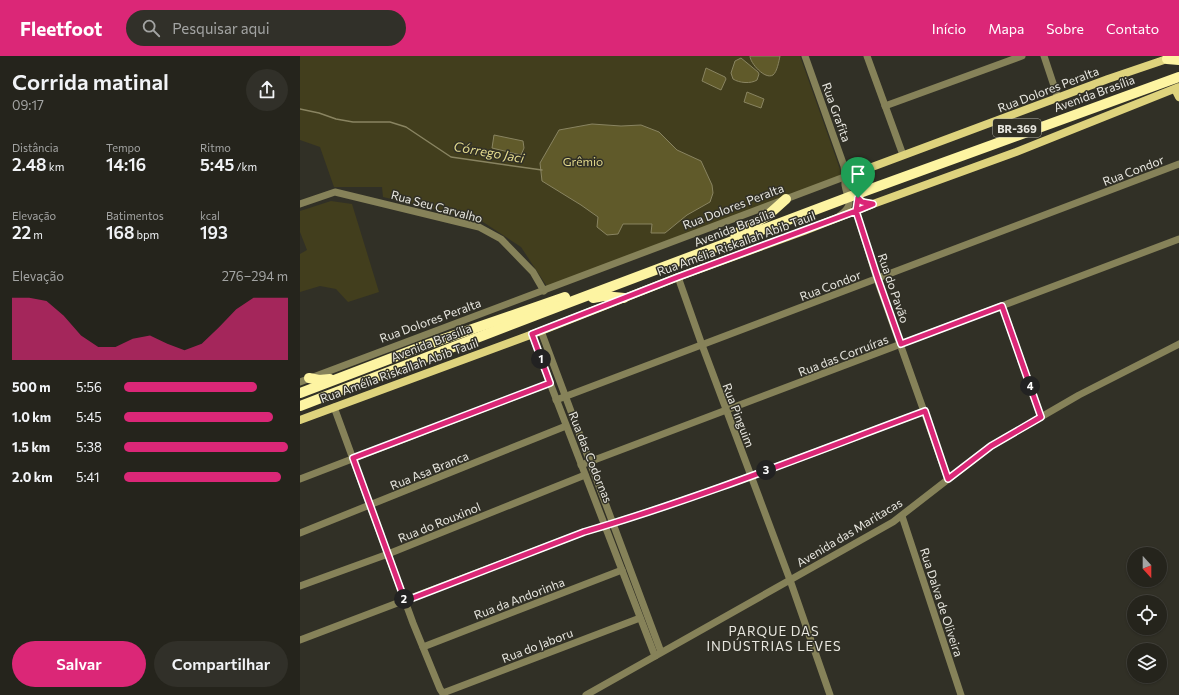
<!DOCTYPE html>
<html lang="pt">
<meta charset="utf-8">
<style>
body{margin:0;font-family:Commissioner,sans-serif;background:#313029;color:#f1f3f6;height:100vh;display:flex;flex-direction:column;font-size:15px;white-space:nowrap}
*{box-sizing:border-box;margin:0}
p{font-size:13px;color:#a3a4a3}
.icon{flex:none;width:22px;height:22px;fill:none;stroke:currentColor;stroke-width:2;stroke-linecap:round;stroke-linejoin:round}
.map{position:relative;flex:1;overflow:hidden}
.drawer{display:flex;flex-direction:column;background:#25241c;width:300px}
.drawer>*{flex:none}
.needle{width:26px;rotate:159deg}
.controls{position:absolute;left:827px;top:491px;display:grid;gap:8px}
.controls a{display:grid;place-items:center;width:40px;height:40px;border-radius:50%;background:#25241c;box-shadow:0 1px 3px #0004,0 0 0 1px #42413b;font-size:20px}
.pin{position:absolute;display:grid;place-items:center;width:34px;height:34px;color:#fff;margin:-41px -17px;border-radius:50% 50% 50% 0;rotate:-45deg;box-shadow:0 0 4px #0007}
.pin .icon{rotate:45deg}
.km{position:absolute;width:20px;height:20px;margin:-10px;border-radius:50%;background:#222;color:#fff;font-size:11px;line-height:20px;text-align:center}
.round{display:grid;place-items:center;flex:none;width:42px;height:42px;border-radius:21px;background:#313029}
.head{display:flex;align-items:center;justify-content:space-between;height:68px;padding:0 12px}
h1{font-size:22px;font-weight:600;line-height:30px}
.metrics{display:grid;grid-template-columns:repeat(3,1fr);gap:6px;height:68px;padding:4px 12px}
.metrics div{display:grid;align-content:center}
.metrics b{font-size:17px;font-weight:600}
.metrics small{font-size:11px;font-weight:400}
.metrics p{font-size:11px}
.chart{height:112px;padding:8px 12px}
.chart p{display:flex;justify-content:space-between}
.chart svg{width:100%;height:72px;margin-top:4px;fill:#db2777;opacity:.7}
.button{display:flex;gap:8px;margin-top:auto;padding:8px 12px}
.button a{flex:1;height:46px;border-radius:24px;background:#db2777;color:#fff;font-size:16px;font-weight:600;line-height:46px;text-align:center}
.button a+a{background:#313029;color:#f1f3f6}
ul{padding:0 12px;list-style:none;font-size:13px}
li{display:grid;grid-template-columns:64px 48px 1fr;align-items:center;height:30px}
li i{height:10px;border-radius:5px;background:#db2777}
header{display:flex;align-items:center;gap:24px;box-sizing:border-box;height:56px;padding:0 20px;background:#db2777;color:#fff}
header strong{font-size:19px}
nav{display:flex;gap:22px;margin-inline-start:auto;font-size:14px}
.search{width:280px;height:36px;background:#313029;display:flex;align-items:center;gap:10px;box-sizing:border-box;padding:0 14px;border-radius:22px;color:#a3a4a3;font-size:15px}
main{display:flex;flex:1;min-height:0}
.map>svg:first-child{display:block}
.green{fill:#423e1d}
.water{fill:#605a2a;stroke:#898461}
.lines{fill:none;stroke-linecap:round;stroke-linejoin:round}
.stream{stroke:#898461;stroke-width:1.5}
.minor{stroke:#868259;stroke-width:7}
.major{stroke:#ded37d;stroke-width:8}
.highway{stroke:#fdf4a2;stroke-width:10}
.route-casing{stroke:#fff;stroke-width:8}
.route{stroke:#db2777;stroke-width:5}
.labels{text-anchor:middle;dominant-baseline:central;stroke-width:3;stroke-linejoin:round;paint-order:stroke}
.shield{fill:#313026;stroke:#b1b0a8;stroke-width:1}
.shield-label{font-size:11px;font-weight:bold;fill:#e8e7e0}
.street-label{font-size:12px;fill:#e8e7e0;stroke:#313026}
.park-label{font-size:12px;fill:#e2d98c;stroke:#313026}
.water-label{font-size:13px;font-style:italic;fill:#e3da8d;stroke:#313026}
.neighbourhood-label{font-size:13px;letter-spacing:1px;fill:#e8e7e0;stroke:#313026}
</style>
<header>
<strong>Fleetfoot</strong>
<div class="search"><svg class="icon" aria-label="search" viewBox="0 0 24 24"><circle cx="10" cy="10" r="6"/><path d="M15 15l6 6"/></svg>Pesquisar aqui</div>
<nav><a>Início</a><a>Mapa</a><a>Sobre</a><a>Contato</a></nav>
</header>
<main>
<section class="drawer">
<div class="head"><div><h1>Corrida matinal</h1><p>09:17</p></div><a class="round"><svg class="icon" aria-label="share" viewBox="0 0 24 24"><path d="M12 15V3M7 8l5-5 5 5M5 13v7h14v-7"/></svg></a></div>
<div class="metrics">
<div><p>Distância</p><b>2.48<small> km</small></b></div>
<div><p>Tempo</p><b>14:16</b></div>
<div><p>Ritmo</p><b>5:45<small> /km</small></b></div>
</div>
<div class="metrics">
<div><p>Elevação</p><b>22<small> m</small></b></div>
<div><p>Batimentos</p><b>168<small> bpm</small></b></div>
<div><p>kcal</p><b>193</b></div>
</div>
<div class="chart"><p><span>Elevação</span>276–294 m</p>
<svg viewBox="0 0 160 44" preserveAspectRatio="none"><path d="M0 44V6L10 6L20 8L30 17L40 29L50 36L60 36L70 31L80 29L90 34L100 38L110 34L120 24L130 13L140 6L150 6L160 6V44z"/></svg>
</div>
<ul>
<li><b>500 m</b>5:56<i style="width:81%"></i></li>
<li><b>1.0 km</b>5:45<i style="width:91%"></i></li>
<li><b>1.5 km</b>5:38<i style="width:100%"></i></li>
<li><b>2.0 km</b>5:41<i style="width:96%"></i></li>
</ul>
<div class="button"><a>Salvar</a><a>Compartilhar</a></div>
</section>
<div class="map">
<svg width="879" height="639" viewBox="0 0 879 639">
<rect width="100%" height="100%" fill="#313026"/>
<!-- green -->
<g class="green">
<polygon points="0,0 500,0 542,119 248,232 221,191 180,164 83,141 82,131 34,131 20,91 0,84"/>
<polygon points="31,145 52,148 79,236 48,246 36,233 20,230 0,236 0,198 7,194 0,176 0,155"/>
</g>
<!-- water -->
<g class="water">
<path d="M450,0H480C479,5 477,16 473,19C465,24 450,7 450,0Z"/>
<path d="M441,2L458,16L459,18L457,24C451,28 439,27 433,23L431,17L435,5Z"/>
<polygon points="406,12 425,21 426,23 421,34 402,25"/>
<polygon points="447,36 464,43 461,52 444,46"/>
<polygon points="292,68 321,70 341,69 359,76 377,94 401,105 412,129 413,137 410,146 387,159 365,177 351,177 352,168 323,168 318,178 307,179 297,171 298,161 281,149 242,125 240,107 259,74"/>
<polygon points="194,79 223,85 224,92 221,99 192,92"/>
</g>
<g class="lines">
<!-- stream -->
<polyline class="stream" points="0,53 19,57 36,63 53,66 90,66 106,71 151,101 242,114"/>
<!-- minor -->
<g class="minor">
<path d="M505,0L544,110C545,117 545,122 545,129C547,143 556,148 539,160"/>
<polyline points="567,0 603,99"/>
<polyline points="744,0 758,42"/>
<polyline points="585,50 722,0"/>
<polyline points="558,142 556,155 577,223 648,423"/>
<polyline points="0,148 35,136 179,171 201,183 233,216 244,235"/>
<polyline points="378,221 402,289 490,524 530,639"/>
<polyline points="702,250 741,361"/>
<polyline points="241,275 361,596"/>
<polyline points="232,278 250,327 355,600"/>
<polyline points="0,326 568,112"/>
<polyline points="256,344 879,108"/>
<polyline points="34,351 113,567 140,633 144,639"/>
<polyline points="281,409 879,183"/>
<polyline points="0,423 250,327"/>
<polyline points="602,460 661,639"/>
<polyline points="0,477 266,370"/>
<polyline points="0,530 88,498 285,419"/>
<path d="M0,584L284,476C399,442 512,397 625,355"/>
<polyline points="123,591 322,514"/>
<polyline points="143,637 340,562"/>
<polyline points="286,639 593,466 691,390 779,339 879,288"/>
</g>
<!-- major -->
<g class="major">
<polyline points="875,33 879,41"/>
<path d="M572,148L564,147L560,144C551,127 558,119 572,111L808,23L867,3"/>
<polyline points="0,364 241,275 378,221 504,175 573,148 716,96 879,31"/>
</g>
<!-- highway -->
<g class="highway">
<polyline points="867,3 879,4"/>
<polyline points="435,178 467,160 486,143"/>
<polyline points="293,242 304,240 324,242"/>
<polyline points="9,322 19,324 30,323"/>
<polyline points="0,337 126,289 265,241"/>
<polyline points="0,350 265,248 557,138 879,21"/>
</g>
</g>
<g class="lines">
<!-- route casing -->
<g class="route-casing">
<path id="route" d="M558,142L556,155L378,221L232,278L250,327L53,402L105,545L284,476C400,442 512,397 625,355L648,423L691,390L741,361L702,250L601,288L578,223L556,155L573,148L562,146L558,142"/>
</g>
<!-- route -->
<use href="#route" class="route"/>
</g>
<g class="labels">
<!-- shield labels -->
<rect class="shield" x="693" y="63" width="48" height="18" rx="3"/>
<g class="shield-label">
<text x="717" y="72">BR-369</text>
</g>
<!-- street labels -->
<g class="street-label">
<text transform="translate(748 33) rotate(-21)">Rua Dolores Peralta</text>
<text transform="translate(794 37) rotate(-20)">Avenida Brasília</text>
<text transform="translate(537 56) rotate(70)">Rua Grafita</text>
<text transform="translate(833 114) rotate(-21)">Rua Condor</text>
<text transform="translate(137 150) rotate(15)">Rua Seu Carvalho</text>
<text transform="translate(433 150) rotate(-21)">Rua Dolores Peralta</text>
<text transform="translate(434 171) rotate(-21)">Avenida Brasília</text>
<text transform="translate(436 187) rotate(-20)">Rua Amélia Riskallah Abib Tauil</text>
<text transform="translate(530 229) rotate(-21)">Rua Condor</text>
<text transform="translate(594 232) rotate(71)">Rua do Pavão</text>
<text transform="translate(130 264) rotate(-20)">Rua Dolores Peralta</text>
<text transform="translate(131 286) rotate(-21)">Avenida Brasília</text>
<text transform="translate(543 299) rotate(-21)">Rua das Corruíras</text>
<text transform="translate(99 314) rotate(-20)">Rua Amélia Riskallah Abib Tauil</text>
<text transform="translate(439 359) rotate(69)">Rua Pinguim</text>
<text transform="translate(291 401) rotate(68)">Rua das Codornas</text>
<text transform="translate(129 414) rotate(-22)">Rua Asa Branca</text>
<text transform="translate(139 466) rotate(-22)">Rua do Rouxinol</text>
<text transform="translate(549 476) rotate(-31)">Avenida das Maritacas</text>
<text transform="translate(219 542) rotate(-21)">Rua da Andorinha</text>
<text transform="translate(642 546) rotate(72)">Rua Dalva de Oliveira</text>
<text transform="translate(237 589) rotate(-21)">Rua do Jaboru</text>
</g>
<!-- park labels -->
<g class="park-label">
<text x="283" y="105">Grêmio</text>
</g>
<!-- water labels -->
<g class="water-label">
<text transform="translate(189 96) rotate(10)">Córrego Jaci</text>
</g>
<!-- neighbourhood labels -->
<g class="neighbourhood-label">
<text x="474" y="575">PARQUE DAS<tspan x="474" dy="15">INDÚSTRIAS LEVES</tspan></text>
</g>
</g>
</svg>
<div class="controls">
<a><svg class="needle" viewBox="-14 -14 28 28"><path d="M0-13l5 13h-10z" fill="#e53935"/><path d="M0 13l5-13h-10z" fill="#a3a4a3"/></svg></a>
<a><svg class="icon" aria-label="locate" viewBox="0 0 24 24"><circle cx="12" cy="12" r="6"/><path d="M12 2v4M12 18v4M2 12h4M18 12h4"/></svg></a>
<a><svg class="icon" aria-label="layers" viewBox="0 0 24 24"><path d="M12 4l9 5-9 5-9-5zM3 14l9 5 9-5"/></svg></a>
</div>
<div class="pin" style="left:558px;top:142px;background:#1e9e55"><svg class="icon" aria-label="arrive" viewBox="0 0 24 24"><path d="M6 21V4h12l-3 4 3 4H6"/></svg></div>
<b class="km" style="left:241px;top:303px">1</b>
<b class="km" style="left:104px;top:543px">2</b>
<b class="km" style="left:466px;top:414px">3</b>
<b class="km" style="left:730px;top:330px">4</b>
</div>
</main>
